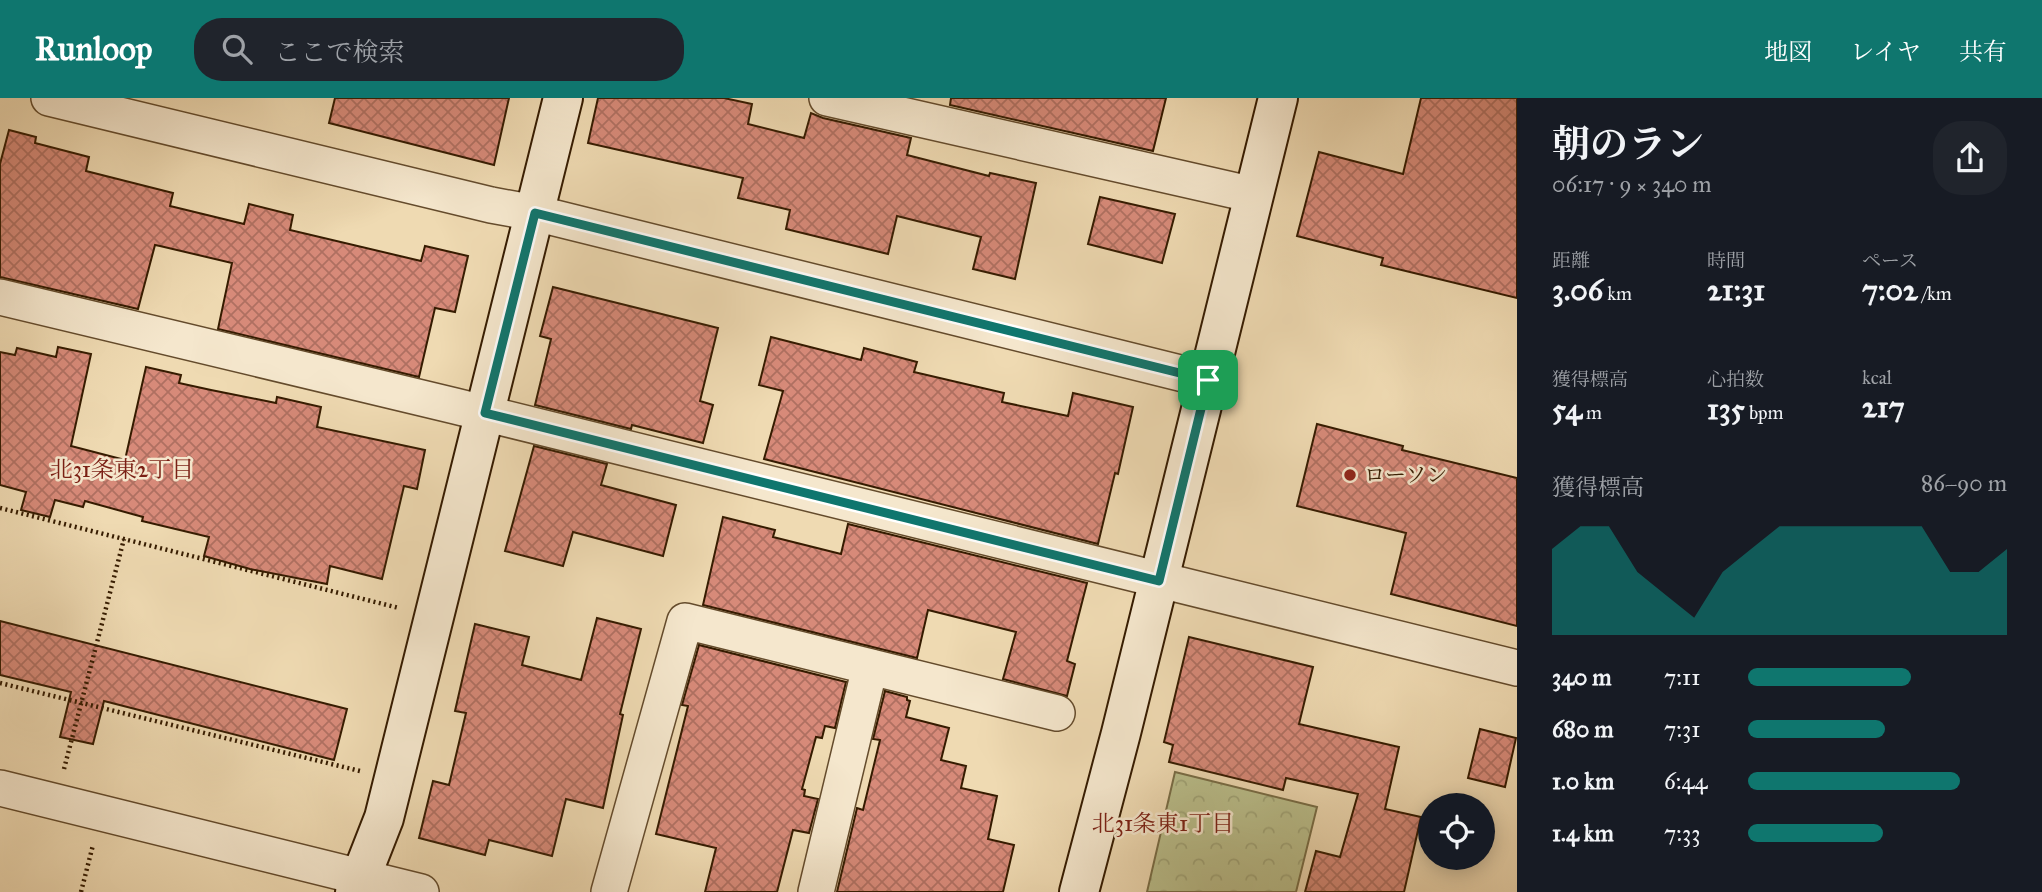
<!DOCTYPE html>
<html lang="ja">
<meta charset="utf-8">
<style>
body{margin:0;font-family:"IM FELL Great Primer","Noto Serif JP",serif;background:#20242c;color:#f1f3f6;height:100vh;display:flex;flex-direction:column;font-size:26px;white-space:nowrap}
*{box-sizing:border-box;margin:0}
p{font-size:23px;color:#9ea1a6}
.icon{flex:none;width:38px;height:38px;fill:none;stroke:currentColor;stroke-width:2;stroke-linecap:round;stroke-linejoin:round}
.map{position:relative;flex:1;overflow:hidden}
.drawer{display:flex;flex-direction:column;background:#171b24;width:525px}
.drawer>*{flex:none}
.tools{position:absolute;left:1418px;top:695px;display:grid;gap:14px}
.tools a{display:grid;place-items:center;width:77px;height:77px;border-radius:50%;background:#171b24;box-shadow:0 4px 18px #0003;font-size:35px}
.pin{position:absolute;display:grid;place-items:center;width:60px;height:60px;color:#fff;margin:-30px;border-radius:14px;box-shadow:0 4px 10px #0006}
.round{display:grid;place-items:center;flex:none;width:74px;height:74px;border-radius:28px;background:#20242c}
.headline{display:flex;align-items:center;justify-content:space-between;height:119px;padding:0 35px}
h1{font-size:38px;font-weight:700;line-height:52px}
.stats{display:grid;grid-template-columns:repeat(3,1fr);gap:10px;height:119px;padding:7px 35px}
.stats div{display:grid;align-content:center}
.stats b{font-size:30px;font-weight:700}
.stats small{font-size:19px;font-weight:400}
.stats p{font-size:19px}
.chart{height:196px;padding:14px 35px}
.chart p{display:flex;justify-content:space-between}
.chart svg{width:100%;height:126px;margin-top:7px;fill:#0f766e;opacity:.7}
ul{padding:0 35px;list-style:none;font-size:23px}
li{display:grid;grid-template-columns:112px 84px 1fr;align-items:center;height:52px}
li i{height:18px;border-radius:9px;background:#0f766e}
header{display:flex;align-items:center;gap:42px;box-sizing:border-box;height:98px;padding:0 35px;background:#0f766e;color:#fff}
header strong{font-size:33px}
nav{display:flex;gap:38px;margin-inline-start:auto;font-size:24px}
.search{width:490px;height:63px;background:#20242c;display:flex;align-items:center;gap:18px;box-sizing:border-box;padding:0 24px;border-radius:28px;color:#9ea1a6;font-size:26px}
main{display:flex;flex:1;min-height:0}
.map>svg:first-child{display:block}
.park{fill:url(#park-crowns);stroke:#786d46;stroke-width:2}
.building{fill:url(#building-cross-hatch);stroke:#351b00;stroke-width:2}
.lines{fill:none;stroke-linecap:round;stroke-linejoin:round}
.street-casing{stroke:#644b2c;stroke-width:38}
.secondary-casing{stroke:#351b00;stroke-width:42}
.path{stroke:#351b00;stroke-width:4.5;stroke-dasharray:2 3.5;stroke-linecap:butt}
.street{stroke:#f5e7cd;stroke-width:35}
.secondary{stroke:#f5e7cd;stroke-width:38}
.route-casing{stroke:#fff;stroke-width:14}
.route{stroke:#0f766e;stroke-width:9}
.poi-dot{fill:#8f2418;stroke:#f5e7cd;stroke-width:2.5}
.labels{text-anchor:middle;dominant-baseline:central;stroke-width:5;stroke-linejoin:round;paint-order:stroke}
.poi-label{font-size:21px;fill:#351b00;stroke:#f5e7cd;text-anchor:start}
.neighbourhood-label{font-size:23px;fill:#7a1f14;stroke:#f5e7cd}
</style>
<header>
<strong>Runloop</strong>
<div class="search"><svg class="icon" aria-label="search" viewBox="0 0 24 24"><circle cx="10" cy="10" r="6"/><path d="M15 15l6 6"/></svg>ここで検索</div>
<nav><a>地図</a><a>レイヤ</a><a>共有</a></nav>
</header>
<main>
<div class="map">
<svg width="1517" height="794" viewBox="0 0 1517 794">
<defs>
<pattern id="park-crowns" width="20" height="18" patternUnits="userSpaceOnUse" patternTransform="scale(1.75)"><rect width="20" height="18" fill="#babf8c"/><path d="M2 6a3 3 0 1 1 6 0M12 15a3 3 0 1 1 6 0" fill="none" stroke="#a0a477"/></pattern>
<pattern id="building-cross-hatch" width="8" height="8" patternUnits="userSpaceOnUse" patternTransform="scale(1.75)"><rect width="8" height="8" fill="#d78a79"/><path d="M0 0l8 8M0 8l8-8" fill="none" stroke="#af7061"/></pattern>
</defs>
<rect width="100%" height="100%" fill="#efdab2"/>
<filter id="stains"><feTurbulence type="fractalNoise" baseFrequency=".00286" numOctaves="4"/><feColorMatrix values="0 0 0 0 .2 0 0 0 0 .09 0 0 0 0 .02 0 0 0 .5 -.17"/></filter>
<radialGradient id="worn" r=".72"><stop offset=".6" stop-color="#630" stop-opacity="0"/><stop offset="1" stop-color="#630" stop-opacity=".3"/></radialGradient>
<!-- park -->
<polygon class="park" points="1175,674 1317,709 1296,794 1147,794"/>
<!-- building -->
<g class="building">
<polygon points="335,0 509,0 494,67 329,25"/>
<polygon points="598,0 724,0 752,6 748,26 804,40 811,15 823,20 911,40 907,57 989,78 990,75 1036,85 1015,181 973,171 981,139 897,118 888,156 786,131 790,112 738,100 743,80 588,45"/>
<polygon points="951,0 1166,0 1153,53 950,7"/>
<polygon points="1421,0 1517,0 1517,200 1381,167 1383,160 1297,138 1319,54 1403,76"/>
<polygon points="9,32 36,39 35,45 89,59 86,73 173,95 170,108 244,126 249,106 293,117 290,132 421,163 425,148 468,158 455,214 435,210 419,279 218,231 232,165 160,148 155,147 138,211 0,179 0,66"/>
<polygon points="1100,99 1175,116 1162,165 1088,146"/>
<polygon points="553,189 718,230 700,303 713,307 703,345 632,327 631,331 535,307 551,241 540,238"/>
<polygon points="771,239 861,262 864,250 917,264 914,274 1004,295 1002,304 1068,318 1073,295 1133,309 1118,376 1115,375 1098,446 764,361 783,293 759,287"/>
<polygon points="58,249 91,256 71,348 125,362 146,269 181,277 179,285 211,292 276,305 277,299 321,309 317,329 425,352 417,391 404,388 382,481 330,468 327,486 250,471 204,458 209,439 142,423 143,419 85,403 83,409 55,402 50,419 21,412 26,394 0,387 0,254 15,257 17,250 56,259"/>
<polygon points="1317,326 1403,348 1402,352 1517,380 1517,528 1391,496 1406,435 1297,408"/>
<polygon points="534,348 607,366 601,387 676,407 663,458 573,434 563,468 505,453"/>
<polygon points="723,419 775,432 773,439 841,456 848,426 1087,485 1067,563 1075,566 1067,598 1003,581 1016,534 928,512 917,560 703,507"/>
<polygon points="597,520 641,531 620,616 623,617 603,710 566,701 552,758 489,742 485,757 419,740 433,683 449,687 466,615 455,613 475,526 529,539 522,567 581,582"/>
<polygon points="0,523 347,611 334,662 104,603 93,646 60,639 71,594 0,577"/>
<polygon points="1189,539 1313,569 1299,626 1399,649 1385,711 1421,719 1404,794 1305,794 1316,753 1340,759 1358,696 1286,680 1283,692 1169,664 1173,647 1164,644"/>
<polygon points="699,547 846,584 835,630 825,628 822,640 816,639 802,691 805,692 804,698 818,701 809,735 793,732 777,794 705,794 716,750 656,736 688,608 682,607"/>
<polygon points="885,593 907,599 907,602 910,603 906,619 949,630 941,662 966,668 961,690 997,698 988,741 1014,747 1003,794 837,794 857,710 863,712 880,642 873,641"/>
<polygon points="1480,631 1516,640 1505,689 1468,680"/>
</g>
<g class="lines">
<!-- street casing -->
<g class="street-casing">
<g id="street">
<polyline points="49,0 491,107 535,115 1208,282"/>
<polyline points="827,0 1254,97"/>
<polyline points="0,199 455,308 1517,570"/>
<polyline points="0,690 421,794"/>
<polyline points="609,794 685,523 1057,615"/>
<polyline points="816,794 870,569"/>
</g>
</g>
<!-- secondary casing -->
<g class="secondary-casing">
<g id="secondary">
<polyline points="355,794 384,720 563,0"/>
<polyline points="1079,794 1121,635 1278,0"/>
</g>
</g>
<!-- path -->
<g class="path">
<polyline points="0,410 399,510"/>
<polyline points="0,585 360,673"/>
<polyline points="64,671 124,441"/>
<polyline points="81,794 93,747"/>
</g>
<!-- street -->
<use href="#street" class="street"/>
<!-- secondary -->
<use href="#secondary" class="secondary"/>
</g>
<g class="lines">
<!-- route casing -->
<g class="route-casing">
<polygon id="route" points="535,115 1208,282 1159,483 485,315"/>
</g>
<!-- route -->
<use href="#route" class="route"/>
</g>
<!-- markers -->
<circle class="poi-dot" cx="1350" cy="377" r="7"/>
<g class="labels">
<!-- poi labels -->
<g class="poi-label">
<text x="1364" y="377">ローソン</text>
</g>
<!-- neighbourhood labels -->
<g class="neighbourhood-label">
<text x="122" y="371">北31条東2丁目</text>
<text x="1163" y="725">北31条東1丁目</text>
</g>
</g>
<rect width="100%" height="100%" filter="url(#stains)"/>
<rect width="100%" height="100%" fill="url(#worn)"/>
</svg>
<div class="tools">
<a><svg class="icon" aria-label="locate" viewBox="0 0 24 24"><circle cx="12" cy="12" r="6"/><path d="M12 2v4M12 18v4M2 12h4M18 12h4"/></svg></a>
</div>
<div class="pin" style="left:1208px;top:282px;background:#1e9e55"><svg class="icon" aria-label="arrive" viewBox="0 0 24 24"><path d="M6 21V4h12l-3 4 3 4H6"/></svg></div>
</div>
<section class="drawer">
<div class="headline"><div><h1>朝のラン</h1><p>06:17 · 9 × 340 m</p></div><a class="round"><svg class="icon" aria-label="share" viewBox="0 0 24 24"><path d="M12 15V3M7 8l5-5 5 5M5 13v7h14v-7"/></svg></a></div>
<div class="stats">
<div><p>距離</p><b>3.06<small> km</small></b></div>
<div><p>時間</p><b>21:31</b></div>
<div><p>ペース</p><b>7:02<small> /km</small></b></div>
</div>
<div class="stats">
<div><p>獲得標高</p><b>54<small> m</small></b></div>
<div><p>心拍数</p><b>135<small> bpm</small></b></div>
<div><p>kcal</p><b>217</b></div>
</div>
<div class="chart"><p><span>獲得標高</span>86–90 m</p>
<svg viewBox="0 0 160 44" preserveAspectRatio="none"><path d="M0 44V14L10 6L20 6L30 22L40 30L50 38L60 22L70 14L80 6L90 6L100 6L110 6L120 6L130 6L140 22L150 22L160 14V44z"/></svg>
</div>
<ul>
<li><b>340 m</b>7:11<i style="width:63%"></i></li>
<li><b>680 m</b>7:31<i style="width:53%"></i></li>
<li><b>1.0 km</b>6:44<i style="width:82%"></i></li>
<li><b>1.4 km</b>7:33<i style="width:52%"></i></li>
</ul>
</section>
</main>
